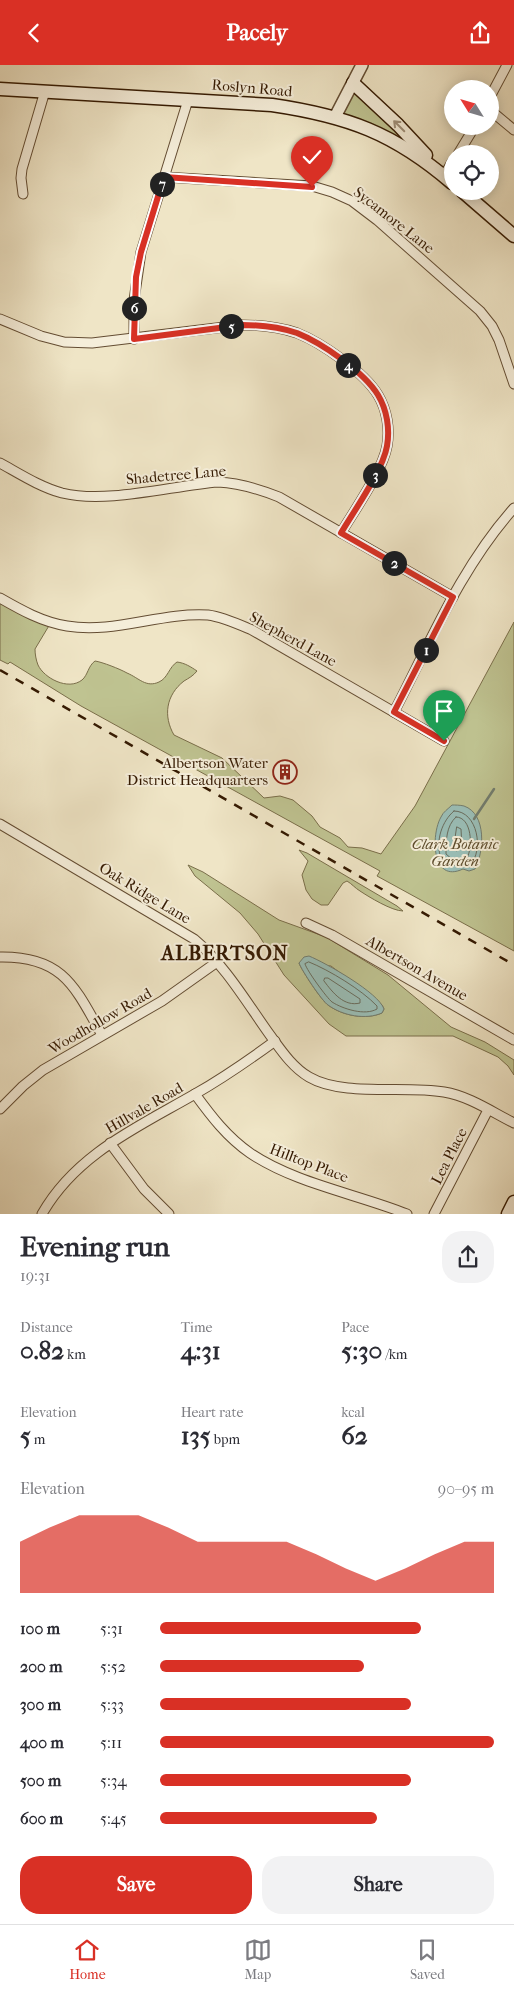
<!DOCTYPE html>
<meta charset="utf-8">
<style>
body{margin:0;font-family:"IM FELL French Canon",serif;background:#f2f2f3;color:#2b2b33;height:100vh;display:flex;flex-direction:column;font-size:19px;white-space:nowrap}
*{box-sizing:border-box;margin:0}
p{font-size:16px;color:#7c7c81}
.icon{flex:none;width:28px;height:28px;fill:none;stroke:currentColor;stroke-width:2;stroke-linecap:round;stroke-linejoin:round}
.map{position:relative;height:1149px;overflow:hidden}
.sheet{display:flex;flex-direction:column;background:#fff;flex:1}
.sheet>*{flex:none}
.needle{width:32px;rotate:307deg}
.controls{position:absolute;left:444px;top:15px;display:grid;gap:10px}
.controls a{display:grid;place-items:center;width:55px;height:55px;border-radius:50%;background:#fff;box-shadow:0 2px 12px #0003;font-size:25px}
.pin{position:absolute;display:grid;place-items:center;width:42px;height:42px;color:#fff;margin:-51px -21px;border-radius:50% 50% 50% 0;rotate:-45deg;box-shadow:0 0 5px #0007}
.pin .icon{rotate:45deg}
.km{position:absolute;width:25px;height:25px;margin:-12px;border-radius:50%;background:#222;color:#fff;font-size:14px;line-height:25px;text-align:center}
.round{display:grid;place-items:center;flex:none;width:52px;height:52px;border-radius:20px;background:#f2f2f3}
.summary{display:flex;align-items:center;justify-content:space-between;height:85px;padding:0 20px}
h1{font-size:28px;font-weight:700;line-height:38px}
.metrics{display:grid;grid-template-columns:repeat(3,1fr);gap:8px;height:85px;padding:5px 20px}
.metrics div{display:grid;align-content:center}
.metrics b{font-size:25px;font-weight:700}
.metrics small{font-size:14px;font-weight:400}
.metrics p{font-size:14px}
.chart{height:140px;padding:10px 20px}
.chart p{display:flex;justify-content:space-between}
.chart svg{width:100%;height:90px;margin-top:5px;fill:#d93025;opacity:.7}
.button{display:flex;gap:10px;margin-top:auto;padding:10px 20px}
.button a{flex:1;height:58px;border-radius:20px;background:#d93025;color:#fff;font-size:20px;font-weight:700;line-height:58px;text-align:center}
.button a+a{background:#f2f2f3;color:#2b2b33}
ul{padding:0 20px;list-style:none;font-size:16px}
li{display:grid;grid-template-columns:80px 60px 1fr;align-items:center;height:38px}
li i{height:12px;border-radius:6px;background:#d93025}
header{display:flex;justify-content:space-between;align-items:center;height:65px;padding:0 20px;background:#d93025;color:#fff;font-size:22px;font-weight:700}
.tabs{display:flex;justify-content:space-around;align-items:center;height:70px;border-top:1px solid #e1e1e2;background:#fff;font-size:14px;color:#7c7c81}
.tabs a{display:grid;justify-items:center;gap:2px}
.tabs .on{color:#d93025}
.map>svg:first-child{display:block}
.green{fill:#bfc391;stroke:#7a6e4a;fill-rule:evenodd}
.water{fill:#9abfb8;stroke:#727d6f}
.lines{fill:none;stroke-linecap:round;stroke-linejoin:round}
.shore{stroke:#686c5d;stroke-width:1}
.stream{stroke:#727d6f;stroke-width:2.5}
.minor-casing{stroke:#644d33;stroke-width:11}
.tertiary-casing{stroke:#644d33;stroke-width:14}
.secondary-casing{stroke:#351a02;stroke-width:15}
.minor{stroke:#f5eeda;stroke-width:9}
.tertiary{stroke:#f5eeda;stroke-width:11}
.secondary{stroke:#f5eeda;stroke-width:12}
.rail{stroke:#351a02;stroke-width:2.5;stroke-dasharray:9 9;stroke-linecap:butt}
.oneway{stroke:#9f8f79}
.route-casing{stroke:#fff;stroke-width:10}
.route{stroke:#d93025;stroke-width:6}
.labels{text-anchor:middle;dominant-baseline:central;stroke-width:4;stroke-linejoin:round;paint-order:stroke}
.street-label{font-size:15px;fill:#351a02;stroke:#f5eeda}
.poi-label{font-size:15px;fill:#351a02;stroke:#f5eeda;text-anchor:end}
.park-label{font-size:15px;font-style:italic;fill:#5e4d2d;stroke:#f5eeda}
.district-label{font-size:20px;font-weight:bold;letter-spacing:1px;fill:#351a02;stroke:#f5eeda}
</style>
<header><svg class="icon" aria-label="back" viewBox="0 0 24 24"><path d="M15 5l-7 7 7 7"/></svg>Pacely<svg class="icon" aria-label="share" viewBox="0 0 24 24"><path d="M12 15V3M7 8l5-5 5 5M5 13v7h14v-7"/></svg></header>
<div class="map">
<svg width="514" height="1149" viewBox="0 0 514 1149">
<rect width="100%" height="100%" fill="#efe5c6"/>
<filter id="stains"><feTurbulence type="fractalNoise" baseFrequency=".004" numOctaves="4"/><feColorMatrix values="0 0 0 0 .2 0 0 0 0 .09 0 0 0 0 .02 0 0 0 .5 -.17"/></filter>
<radialGradient id="worn" r=".72"><stop offset=".6" stop-color="#630" stop-opacity="0"/><stop offset="1" stop-color="#630" stop-opacity=".3"/></radialGradient>
<!-- green -->
<g class="green">
<polygon points="353,18 398,60 409,84 335,52"/>
<path d="M0,533L50,559L35,584C35,589 36,595 38,600C44,613 68,626 82,615C88,610 88,601 95,596C102,597 120,604 127,608C139,613 146,623 159,617C168,613 169,602 177,597C185,598 191,602 197,606C193,611 189,613 184,616C166,630 163,651 174,670L222,693L264,733L280,731L293,735L312,751L320,762L340,773L348,782L362,783L381,789L415,741L514,557V886L377,811L380,806L81,641L10,597L8,599L0,595Z"/>
<path d="M299,785L307,788L397,841L403,846C392,846 369,832 360,826C355,823 352,819 347,816L343,818L328,840H321L312,834L306,825L302,810L308,796Z"/>
<path d="M188,800L203,807L279,855L326,872L388,910L451,962L485,977L514,995V1010L508,1001L498,992L453,971H346L329,959L284,910L258,869L240,848L195,811ZM299,898L331,901L382,940L384,944L382,948C366,955 343,951 328,940C322,936 302,906 299,898Z"/>
</g>
<!-- water -->
<g class="water">
<path d="M452,740C455,740 460,740 464,741C487,749 484,787 475,804L469,806L463,804C431,819 431,769 441,752C443,747 448,744 452,740Z"/>
<path d="M309,891C326,898 379,928 384,944L382,948C366,955 343,951 328,940C322,936 302,906 299,898L304,892Z"/>
</g>
<g class="lines">
<!-- shore -->
<g class="shore">
<path d="M454,746C478,746 484,786 470,800L462,799L451,801C447,799 441,796 440,790C436,775 442,756 454,746Z"/>
<path d="M456,752C472,752 473,782 467,793L453,795L446,789C446,776 446,761 456,752Z"/>
<polygon points="457,762 461,764 462,783 456,786 454,781"/>
<path d="M309,897C329,905 362,925 377,941V944C365,951 343,944 332,937C327,933 307,906 305,899Z"/>
<path d="M325,913H328L360,934V938C344,942 333,928 324,916Z"/>
</g>
<!-- stream -->
<polyline class="stream" points="474,754 494,724"/>
<!-- minor casing -->
<g class="minor-casing">
<g id="minor">
<polyline points="490,32 507,0"/>
<polyline points="490,45 514,65"/>
<polyline points="458,89 475,61"/>
<polyline points="444,111 452,97"/>
<polyline points="164,112 312,121 332,127 352,136 377,155 480,246 492,261 499,275 514,319"/>
<polyline points="23,129 21,113 22,104 45,26"/>
<path d="M0,254L41,271L64,277L92,278L241,260C261,260 279,262 297,268C322,278 364,307 378,330C387,345 390,364 387,381C383,405 354,446 341,468"/>
<polyline points="134,274 134,235 141,187 188,35"/>
<path d="M0,398C20,409 40,422 62,428C107,439 170,421 218,417C239,418 259,424 279,432L453,532"/>
<path d="M0,533C21,545 42,557 67,561C114,569 161,547 208,550C223,552 238,559 252,565L444,676"/>
<path d="M394,647C430,578 461,502 514,443"/>
<path d="M0,759L194,874C225,900 247,938 270,970C281,985 292,1002 309,1012C343,1032 405,1020 444,1027C469,1031 492,1047 514,1058"/>
<polyline points="306,858 332,870 514,975"/>
<path d="M0,892C63,891 75,922 102,970"/>
<path d="M195,1029C211,1051 227,1072 250,1088C294,1118 357,1129 407,1149"/>
<polyline points="0,1044 23,1021 43,1005 162,936 217,897"/>
<polyline points="110,1078 144,1124 169,1149"/>
<path d="M42,1149C76,1089 138,1062 195,1029C223,1013 249,995 275,976"/>
<polyline points="434,1149 488,1045"/>
</g>
</g>
<!-- tertiary casing -->
<g class="tertiary-casing">
<polyline id="tertiary" points="335,52 362,0"/>
</g>
<!-- secondary casing -->
<g class="secondary-casing">
<g id="secondary">
<polyline points="353,18 398,60 426,90"/>
<path d="M0,24L272,40C347,51 394,68 452,118"/>
<polyline points="462,126 514,171"/>
<polyline points="508,1149 514,1137"/>
</g>
</g>
<!-- minor -->
<use href="#minor" class="minor"/>
<!-- tertiary -->
<use href="#tertiary" class="tertiary"/>
<!-- secondary -->
<use href="#secondary" class="secondary"/>
<!-- rail -->
<polyline class="rail" points="0,605 514,900"/>
</g>
<!-- one-way arrows -->
<defs><path id="oneway-shaft" d="M-6 0H5M1.5-3L5.5 0L1.5 3" fill="none" stroke-width="1.6" stroke-linecap="round" stroke-linejoin="round" transform="scale(1.25)"/></defs>
<use class="oneway" href="#oneway-shaft" transform="translate(399 61) rotate(-135)"/>
<g class="lines">
<!-- route casing -->
<g class="route-casing">
<path id="route" d="M312,122L164,112L141,187L136,212L134,274L242,260C261,260 279,262 297,268C322,278 364,307 378,330C387,345 390,364 387,381C383,405 354,446 341,468L453,532L394,647L444,676"/>
</g>
<!-- route -->
<use href="#route" class="route"/>
</g>
<!-- icons -->
<defs>
<g id="building-ring" transform="scale(1.25)"><circle r="9.5" fill="#f5eeda" stroke="#8f2418" stroke-width="1.5"/><path d="M-4-6H4V6H1V3H-1V6H-4ZM-2.5-4.3h1.7v1.8h-1.7ZM.8-4.3h1.7v1.8H.8ZM-2.5-1h1.7V.8h-1.7ZM.8-1h1.7V.8H.8Z" fill="#8f2418"/></g>
</defs>
<g fill-rule="evenodd">
<use href="#building-ring" x="285" y="707"/>
</g>
<g class="labels">
<!-- street labels -->
<g class="street-label">
<text transform="translate(252 23) rotate(5)">Roslyn Road</text>
<text transform="translate(394 155) rotate(38)">Sycamore Lane</text>
<text transform="translate(176 410) rotate(-5)">Shadetree Lane</text>
<text transform="translate(293 574) rotate(29)">Shepherd Lane</text>
<text transform="translate(145 828) rotate(31)">Oak Ridge Lane</text>
<text transform="translate(417 903) rotate(30)">Albertson Avenue</text>
<text transform="translate(100 956) rotate(-30)">Woodhollow Road</text>
<text transform="translate(144 1043) rotate(-30)">Hillvale Road</text>
<text transform="translate(449 1091) rotate(-63)">Lea Place</text>
<text transform="translate(309 1098) rotate(21)">Hilltop Place</text>
</g>
<!-- poi labels -->
<g class="poi-label">
<text x="268" y="698">Albertson Water<tspan x="268" dy="17">District Headquarters</tspan></text>
</g>
<!-- park labels -->
<g class="park-label">
<text x="455" y="779">Clark Botanic<tspan x="455" dy="17">Garden</tspan></text>
</g>
<!-- district labels -->
<g class="district-label">
<text x="225" y="888">ALBERTSON</text>
</g>
</g>
<rect width="100%" height="100%" filter="url(#stains)"/>
<rect width="100%" height="100%" fill="url(#worn)"/>
</svg>
<div class="controls">
<a><svg class="needle" viewBox="-14 -14 28 28"><path d="M0-13l5 13h-10z" fill="#e53935"/><path d="M0 13l5-13h-10z" fill="#7c7c81"/></svg></a>
<a><svg class="icon" aria-label="locate" viewBox="0 0 24 24"><circle cx="12" cy="12" r="6"/><path d="M12 2v4M12 18v4M2 12h4M18 12h4"/></svg></a>
</div>
<div class="pin" style="left:444px;top:676px;background:#1e9e55"><svg class="icon" aria-label="arrive" viewBox="0 0 24 24"><path d="M6 21V4h12l-3 4 3 4H6"/></svg></div>
<div class="pin" style="left:312px;top:122px;background:#d93025"><svg class="icon" aria-label="check" viewBox="0 0 24 24"><path d="M5 12l5 5 9-10"/></svg></div>
<b class="km" style="left:426px;top:585px">1</b>
<b class="km" style="left:394px;top:498px">2</b>
<b class="km" style="left:375px;top:410px">3</b>
<b class="km" style="left:348px;top:300px">4</b>
<b class="km" style="left:231px;top:261px">5</b>
<b class="km" style="left:134px;top:243px">6</b>
<b class="km" style="left:162px;top:119px">7</b>
</div>
<section class="sheet">
<div class="summary"><div><h1>Evening run</h1><p>19:31</p></div><a class="round"><svg class="icon" aria-label="share" viewBox="0 0 24 24"><path d="M12 15V3M7 8l5-5 5 5M5 13v7h14v-7"/></svg></a></div>
<div class="metrics">
<div><p>Distance</p><b>0.82<small> km</small></b></div>
<div><p>Time</p><b>4:31</b></div>
<div><p>Pace</p><b>5:30<small> /km</small></b></div>
</div>
<div class="metrics">
<div><p>Elevation</p><b>5<small> m</small></b></div>
<div><p>Heart rate</p><b>135<small> bpm</small></b></div>
<div><p>kcal</p><b>62</b></div>
</div>
<div class="chart"><p><span>Elevation</span>90–95 m</p>
<svg viewBox="0 0 160 44" preserveAspectRatio="none"><path d="M0 44V19L10 12L20 6L30 6L40 6L50 12L60 19L70 19L80 19L90 19L100 25L110 32L120 38L130 32L140 25L150 19L160 19V44z"/></svg>
</div>
<ul>
<li><b>100 m</b>5:31<i style="width:78%"></i></li>
<li><b>200 m</b>5:52<i style="width:61%"></i></li>
<li><b>300 m</b>5:33<i style="width:75%"></i></li>
<li><b>400 m</b>5:11<i style="width:100%"></i></li>
<li><b>500 m</b>5:34<i style="width:75%"></i></li>
<li><b>600 m</b>5:45<i style="width:65%"></i></li>
</ul>
<div class="button"><a>Save</a><a>Share</a></div>
</section>
<nav class="tabs">
<a class="on"><svg class="icon" aria-label="home" viewBox="0 0 24 24"><path d="M3 11l9-7 9 7M6 9v11h12V9"/></svg>Home</a>
<a><svg class="icon" aria-label="map" viewBox="0 0 24 24"><path d="M3 6l6-2 6 2 6-2v14l-6 2-6-2-6 2zM9 4v14M15 6v14"/></svg>Map</a>
<a><svg class="icon" aria-label="saved" viewBox="0 0 24 24"><path d="M7 4h10v16l-5-4-5 4z"/></svg>Saved</a>
</nav>
